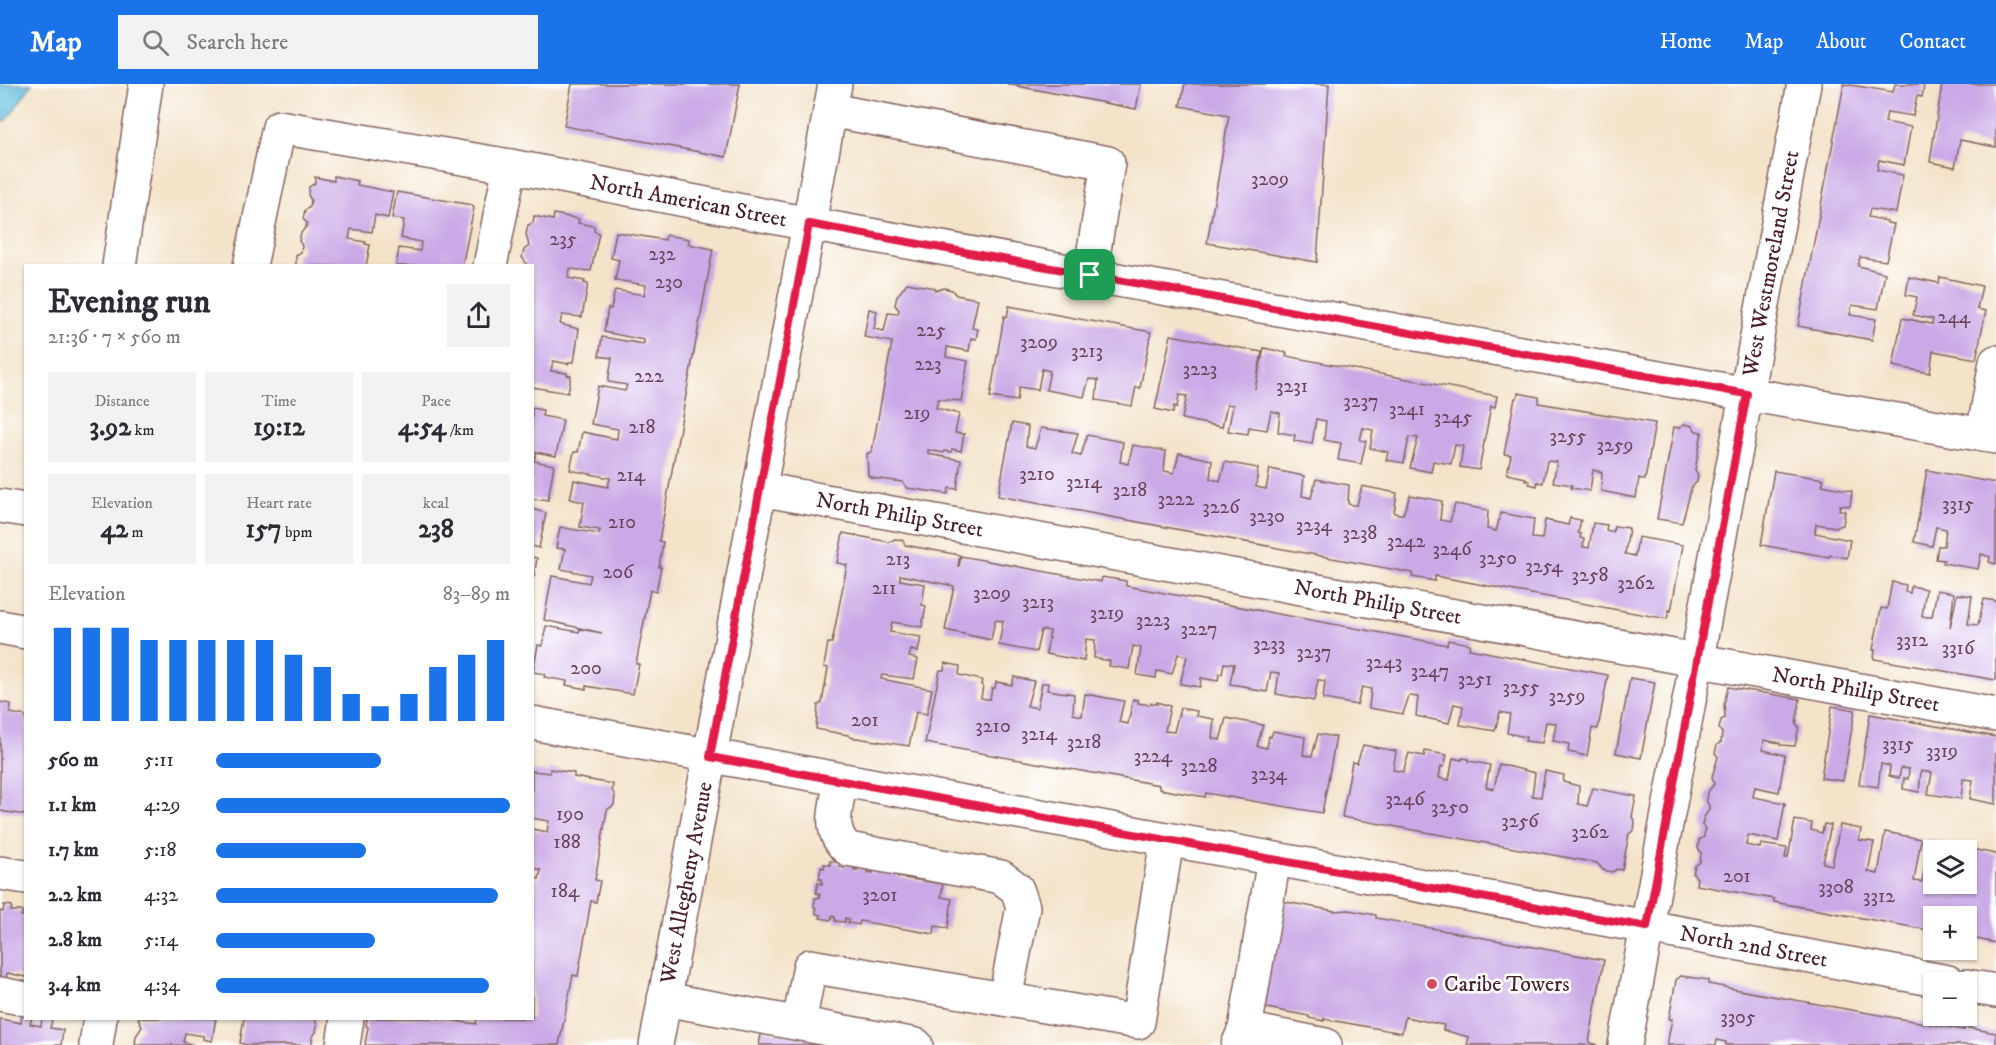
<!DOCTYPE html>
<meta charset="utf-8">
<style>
body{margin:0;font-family:"IM FELL DW Pica",serif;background:#f2f2f3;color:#2b2b33;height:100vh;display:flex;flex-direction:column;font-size:22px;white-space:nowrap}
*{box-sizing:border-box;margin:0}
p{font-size:20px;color:#7c7c81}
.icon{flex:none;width:33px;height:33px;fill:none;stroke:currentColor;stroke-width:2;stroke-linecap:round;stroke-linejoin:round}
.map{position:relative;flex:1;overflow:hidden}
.drawer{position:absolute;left:24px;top:180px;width:510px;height:756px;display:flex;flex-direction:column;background:#fff;border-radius:0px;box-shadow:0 2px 4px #0004}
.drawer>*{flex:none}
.tools{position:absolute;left:1923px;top:756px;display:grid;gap:12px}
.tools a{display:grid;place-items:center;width:54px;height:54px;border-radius:0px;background:#fff;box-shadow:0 2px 4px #0004;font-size:30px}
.pin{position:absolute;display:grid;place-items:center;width:51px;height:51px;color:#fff;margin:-26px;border-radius:12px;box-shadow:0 3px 9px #0006}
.round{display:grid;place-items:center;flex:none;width:63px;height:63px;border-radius:0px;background:#f2f2f3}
.overview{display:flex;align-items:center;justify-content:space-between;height:102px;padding:0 24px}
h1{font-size:33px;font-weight:700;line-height:45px}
.metrics{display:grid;grid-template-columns:repeat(3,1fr);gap:9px;height:102px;padding:6px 24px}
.metrics div{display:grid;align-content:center;border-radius:0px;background:#f2f2f3;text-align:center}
.metrics b{font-size:26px;font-weight:700}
.metrics small{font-size:16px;font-weight:400}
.metrics p{font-size:16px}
.chart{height:168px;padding:12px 24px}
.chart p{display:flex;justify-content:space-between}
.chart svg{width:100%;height:108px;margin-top:6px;stroke:#1a73e8;stroke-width:6}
ul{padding:0 24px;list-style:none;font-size:20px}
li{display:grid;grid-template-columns:96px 72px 1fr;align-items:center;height:45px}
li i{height:15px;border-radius:8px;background:#1a73e8}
header{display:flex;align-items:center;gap:36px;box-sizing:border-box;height:84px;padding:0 30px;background:#1a73e8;color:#fff}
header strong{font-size:28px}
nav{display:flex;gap:33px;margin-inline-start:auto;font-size:21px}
.search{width:420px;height:54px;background:#f2f2f3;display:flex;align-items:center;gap:15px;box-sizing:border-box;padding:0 21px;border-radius:0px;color:#7c7c81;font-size:22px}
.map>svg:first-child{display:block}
.water{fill:#60bfdf;stroke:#556f85;stroke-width:1.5}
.building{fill:#c9a9e6}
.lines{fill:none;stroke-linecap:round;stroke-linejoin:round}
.minor-casing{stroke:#856462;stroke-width:36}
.major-casing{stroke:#856462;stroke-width:36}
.minor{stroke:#fff;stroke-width:33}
.major{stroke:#fff;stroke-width:33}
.route-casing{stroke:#fff;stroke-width:12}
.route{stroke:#e11d48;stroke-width:8}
.poi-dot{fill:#d1495b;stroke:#fff;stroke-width:2}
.labels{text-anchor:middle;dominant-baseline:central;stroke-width:5;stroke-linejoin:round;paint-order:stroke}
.number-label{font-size:20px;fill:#6a425a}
.street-label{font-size:22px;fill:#4a1f2b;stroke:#fff}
.poi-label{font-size:22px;fill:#4a1f2b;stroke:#fff;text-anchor:start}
</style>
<header>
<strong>Map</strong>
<div class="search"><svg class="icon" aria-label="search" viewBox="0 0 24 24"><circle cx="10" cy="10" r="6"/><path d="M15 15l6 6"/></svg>Search here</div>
<nav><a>Home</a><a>Map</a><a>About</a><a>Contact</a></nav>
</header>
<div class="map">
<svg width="1996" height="961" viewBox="0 0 1996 961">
<rect width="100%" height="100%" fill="#fff"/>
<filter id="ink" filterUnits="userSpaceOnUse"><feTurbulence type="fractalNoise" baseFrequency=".0167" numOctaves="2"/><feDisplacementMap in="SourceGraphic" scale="12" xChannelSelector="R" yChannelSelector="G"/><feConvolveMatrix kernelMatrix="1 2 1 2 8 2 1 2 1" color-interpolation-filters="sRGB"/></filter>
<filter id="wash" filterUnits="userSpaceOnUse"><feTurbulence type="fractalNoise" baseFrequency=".008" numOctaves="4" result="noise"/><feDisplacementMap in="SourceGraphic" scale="24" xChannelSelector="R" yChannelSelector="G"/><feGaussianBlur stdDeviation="1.35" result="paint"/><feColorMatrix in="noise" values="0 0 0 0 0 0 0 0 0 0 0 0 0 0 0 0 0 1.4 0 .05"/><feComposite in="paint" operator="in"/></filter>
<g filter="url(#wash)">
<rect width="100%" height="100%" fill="#f3e3c9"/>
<!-- water -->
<polygon class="water" points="0,0 32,0 7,36 0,39"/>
<g id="blocks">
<!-- building -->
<g class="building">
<polygon points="572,0 740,0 726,73 564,42"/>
<polygon points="1007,0 1141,0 1136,25"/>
<polygon points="1185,0 1329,0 1317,178 1207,159 1229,31 1180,22"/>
<polygon points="1844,0 1893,8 1895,0 1924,0 1922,13 1917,12 1913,32 1887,28 1885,38 1911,43 1904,81 1879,76 1877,86 1903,91 1896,129 1870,125 1868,133 1887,137 1887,139 1894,140 1886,177 1860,173 1859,178 1858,182 1885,189 1878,225 1852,221 1850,231 1876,235 1872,256 1798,242"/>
<polygon points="1942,0 1996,0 1996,63 1960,56 1955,83 1930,78"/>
<polygon points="334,92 358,97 357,101 393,108 388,134 375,131 372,148 351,145 349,155 366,158 365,160 370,161 366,182 296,182 296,171 301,168 302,162 299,157 301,149 306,143 307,139 303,135 305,126 310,123 311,116 308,111 309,103 315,99 315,93 334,97"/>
<polygon points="397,108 472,121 474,124 462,182 396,182 399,164 420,167 421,158 401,154 404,136 392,134"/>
<polygon points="554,130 579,135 578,139 594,142 594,147 599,149 591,187 570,185 568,194 585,197 584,199 588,200 582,233 562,231 560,240 579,245 574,278 569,278 568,280 553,277 551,287 567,289 567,291 571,292 568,309 532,303 532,182 525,182 526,179 522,173 524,166 529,162 526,150 528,141 533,139 534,132 553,136"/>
<polygon points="616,148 665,156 666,151 689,155 688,160 713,165 659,457 663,458 659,483 661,483 656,508 650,506 636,580 639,580 633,610 586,602 586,605 566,601 567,597 544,593 545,590 533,588 538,561 542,562 546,542 579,548 580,545 602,549 544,536 552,492 589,499 591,491 561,485 565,465 556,464 560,443 599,450 600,446 580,443 584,418 570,415 574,396 608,403 610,394 570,386 574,368 578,368 582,348 617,355 618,345 591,340 598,302 625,307 627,301 608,298 612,274 599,272 602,253 644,260 644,256 604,248 608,224 611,225 615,206 644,211 646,201 615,196 619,176 611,174"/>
<polygon points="1909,193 1939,199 1940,193 1982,202 1977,225 1986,227 1976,275 1933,267 1930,289 1893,282 1902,234 1932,240 1933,235 1913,231 1917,213 1906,211"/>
<polygon points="907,199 935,204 935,207 944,204 952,206 956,211 978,215 972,244 978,245 976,255 971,254 969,267 947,263 946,273 968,277 961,317 938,315 936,324 959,330 955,349 964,350 961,367 952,365 951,368 945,367 944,369 928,366 928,370 961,376 957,405 949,404 948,410 907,404 903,398 871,394 872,393 868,392 867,370 872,367 892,258 864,253 869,225 877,227 874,245 884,247 888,229 898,230 899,226 895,221 897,212"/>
<polygon points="1009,222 1151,248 1140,304 1136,303 1132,322 1096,316 1098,296 1089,295 1084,313 1046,306 1050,287 1042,285 1038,306 1019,303 1017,317 990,313 1004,232 1007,233"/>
<polygon points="1171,251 1262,268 1255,305 1264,264 1287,269 1286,272 1497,312 1495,323 1491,322 1479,386 1460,383 1463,362 1455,361 1451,380 1433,377 1431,388 1410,384 1418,354 1409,353 1404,379 1386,376 1388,368 1370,364 1373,346 1363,344 1360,356 1366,357 1361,380 1338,376 1341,359 1324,356 1326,337 1316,335 1312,360 1294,357 1295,351 1278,348 1280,329 1271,327 1267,346 1249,343 1248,350 1228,347 1233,321 1227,320 1222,343 1182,335 1187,312 1179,311 1177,323 1174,322 1173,329 1155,325"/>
<polygon points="1518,309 1539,313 1539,319 1655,339 1645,396 1639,394 1636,414 1601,407 1602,388 1593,386 1590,407 1571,404 1572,401 1553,398 1557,378 1547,377 1543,399 1537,398 1537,402 1529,400 1529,397 1525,396 1526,394 1507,390 1511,371 1504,370 1515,314 1517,314"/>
<polygon points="532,324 543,326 542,332 563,336 556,372 536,368 534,377 554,381 548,416 543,415 542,416 532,415"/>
<polygon points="1012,339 1028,342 1026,362 1030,363 1035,364 1041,344 1078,349 1072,370 1081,372 1087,351 1123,358 1120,378 1128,380 1133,361 1166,367 1164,387 1174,389 1179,369 1212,376 1210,395 1220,397 1225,378 1258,384 1256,403 1266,405 1270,385 1304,392 1302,412 1311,414 1316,395 1349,401 1348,420 1353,421 1357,421 1362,402 1397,409 1394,429 1399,430 1403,430 1410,411 1442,417 1440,436 1450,438 1455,420 1488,426 1487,445 1492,446 1496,447 1501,429 1534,435 1532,454 1542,455 1545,436 1568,441 1570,434 1581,436 1578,449 1581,450 1580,454 1584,455 1583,463 1589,464 1593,439 1607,441 1606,447 1609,448 1613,448 1614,442 1629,444 1625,470 1635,472 1638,453 1683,461 1671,527 1669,526 1667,535 1435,492 1435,497 1412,493 1413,489 998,412"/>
<polygon points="1684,340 1692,342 1696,347 1702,348 1695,386 1698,391 1697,398 1692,402 1682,439 1657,435 1674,343 1679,344"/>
<polygon points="1927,386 1996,399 1996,480 1989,478 1990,473 1981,470 1978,485 1943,479 1944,476 1936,475 1938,462 1944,462 1946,445 1936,443 1932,462 1914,458"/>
<polygon points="1774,387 1824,395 1822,401 1852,407 1850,422 1840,421 1839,426 1845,427 1843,441 1836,443 1816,440 1815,449 1850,456 1847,474 1830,471 1829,473 1761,461"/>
<polygon points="532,425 546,429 539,464 532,462"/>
<polygon points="843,449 889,458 895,455 903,456 905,461 960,471 958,482 959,482 961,472 1101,498 1102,493 1126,497 1126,502 1447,561 1448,556 1470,560 1469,565 1608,591 1598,645 1592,644 1587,672 1568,668 1569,660 1553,657 1556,639 1546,638 1542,659 1525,657 1526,653 1507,649 1510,630 1500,628 1495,647 1460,641 1463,622 1454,620 1449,639 1416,632 1418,613 1409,612 1403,630 1369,624 1371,605 1362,603 1357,621 1323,615 1325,597 1320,596 1318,596 1314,617 1276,610 1279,589 1271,588 1267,608 1249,605 1249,603 1230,600 1234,580 1224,579 1222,590 1219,590 1218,597 1201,594 1200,603 1180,600 1187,572 1178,570 1172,590 1157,587 1156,594 1137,591 1141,564 1133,562 1129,585 1109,582 1110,577 1094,574 1095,556 1086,555 1084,577 1046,570 1050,547 1045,546 1041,546 1036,568 999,561 1003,537 995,536 991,556 945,546 954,502 900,491 900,496 925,500 922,521 926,522 922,543 892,538 890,548 921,553 918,568 911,566 909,573 918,575 914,595 882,591 881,595 932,605 927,630 916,628 909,662 850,653 848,651 816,645 818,621 822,619 828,584 824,583 828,559 832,559 847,481 837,479"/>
<polygon points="532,473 537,474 534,493 532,493"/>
<polygon points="1892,498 1906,501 1905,508 1910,509 1911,502 1926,505 1922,532 1928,533 1932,533 1937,506 1954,509 1950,544 1957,510 1972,512 1968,540 1978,541 1984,515 1996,517 1996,596 1874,575 1875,566 1873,566 1881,524 1887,525"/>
<polygon points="945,579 960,582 959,591 982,596 981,601 983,602 981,614 986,615 990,615 992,604 995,604 996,598 1012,601 1014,593 1034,597 1027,622 1037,624 1042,599 1048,599 1047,606 1074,610 1073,630 1077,631 1082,632 1085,610 1124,617 1119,638 1128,640 1133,615 1138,616 1138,619 1150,621 1151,619 1157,620 1157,618 1170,622 1165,647 1174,648 1180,624 1197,627 1196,632 1214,635 1212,654 1220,656 1226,634 1263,641 1257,662 1267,664 1269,652 1271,653 1273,647 1305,653 1303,671 1312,672 1318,650 1336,653 1322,729 1206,709 1205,713 1159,705 1159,701 925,659 940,586 944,586"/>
<polygon points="1630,594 1655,598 1641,674 1616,669"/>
<polygon points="1728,603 1800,615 1796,641 1799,642 1795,662 1780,661 1780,659 1764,656 1763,666 1785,671 1779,708 1755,703 1754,707 1753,713 1785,719 1778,757 1748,751 1746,761 1760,764 1761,760 1787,764 1785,774 1788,774 1795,736 1812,739 1811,746 1822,749 1824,740 1831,741 1823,779 1832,781 1840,741 1861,745 1859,756 1874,758 1868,788 1878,790 1885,748 1921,755 1914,797 1922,798 1930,755 1938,757 1936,766 1934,766 1934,800 1961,800 1960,805 1967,807 1972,777 1974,777 1976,766 1996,770 1996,859 1966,853 1966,832 1934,832 1934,847 1774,818 1774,815 1696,801 1697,794 1693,790 1695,782 1700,778 1701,769 1698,764 1699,756 1704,753 1705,745 1702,741 1704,733 1709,726 1709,721 1706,717 1707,709 1714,700 1712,693 1718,673 1715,669 1717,661 1721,658 1722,649 1719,645 1721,636 1725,634 1724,620"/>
<polygon points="0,618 11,620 10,629 26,632 26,731 0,727"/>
<polygon points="1832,622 1855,626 1843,697 1821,694"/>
<polygon points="1870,630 1996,653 1996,720 1970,715 1973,696 1963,695 1961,715 1928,710 1932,689 1928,688 1921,687 1919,708 1903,705 1904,694 1908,695 1909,685 1901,684 1899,694 1889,692 1890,682 1881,680 1878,703 1859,700"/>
<polygon points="1363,661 1396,667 1393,686 1403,688 1409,669 1424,672 1425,667 1447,671 1444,683 1441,682 1439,694 1449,696 1453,674 1462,676 1462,674 1469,675 1469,677 1490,681 1486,703 1494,705 1499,680 1535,689 1532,712 1541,713 1545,687 1564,691 1563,698 1579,702 1578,720 1587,722 1593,704 1636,712 1632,733 1635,738 1634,746 1629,750 1622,786 1617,785 1612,788 1603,786 1597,779 1342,733 1352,678 1357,679"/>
<polygon points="550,685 574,689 574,693 613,700 612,706 615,712 614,721 607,726 595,796 600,797 596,818 591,817 578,892 573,891 559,961 365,961 368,943 366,942 367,934 435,934 476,940 477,934 532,934 532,793 539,795 541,786 532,784 532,745 547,748 549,737 532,734 532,687 550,689"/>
<polygon points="830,777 840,779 840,783 844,784 845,780 855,782 854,786 858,786 859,782 869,784 868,788 873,789 874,785 899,782 898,793 943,800 941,813 952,815 948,844 935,842 934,850 860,837 859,841 848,839 849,835 845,834 845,838 835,837 835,833 832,832 831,836 820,834 821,831 816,830 816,824 814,823 815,814 819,814 820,810 816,809 818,799 822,800 822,795 819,795 821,783 824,784 824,780 830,781"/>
<polygon points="1281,817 1335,827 1349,826 1376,831 1376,834 1604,876 1589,958 1597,961 1467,961 1469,953 1443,946 1444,941 1405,933 1402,949 1324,935 1324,937 1309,934 1309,932 1261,923"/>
<polygon points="4,821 12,822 11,827 23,827 21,832 26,832 26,893 7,889 6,895 0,894 0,827 3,828"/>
<polygon points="1681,892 1709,896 1708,900 1755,909 1964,946 1964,943 1996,949 1996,961 1726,961 1726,958 1717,956 1716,961 1667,961 1672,935 1669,935 1676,896"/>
<polygon points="22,930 26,931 26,934 32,934 30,940 41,942 42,934 52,936 50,944 63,946 61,961 0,961 0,935 21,939"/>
<polygon points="138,934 216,934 212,957 203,955 204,952 185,949 183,958 194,961 135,961 136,952 142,943"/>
<polygon points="244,934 315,934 317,941 316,948 312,953 312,961 247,961 240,959"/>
<polygon points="762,945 836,961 759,961"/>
</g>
</g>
</g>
<g filter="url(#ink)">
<use href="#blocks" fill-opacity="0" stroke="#856462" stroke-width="1.5"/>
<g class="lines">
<!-- minor casing -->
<g class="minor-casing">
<g id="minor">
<polyline points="830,26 1108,79 1090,191"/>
<polyline points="119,182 146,0"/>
<path id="s1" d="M250,182L279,43L510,82L809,140L1747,310L1996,353"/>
<polyline points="490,182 510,82"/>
<polyline points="1983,351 1996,278"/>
<path id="s2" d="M760,405L1996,631"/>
<polyline points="0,422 26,426"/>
<polyline points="0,543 26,548"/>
<path id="s3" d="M532,639L1948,898"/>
<path d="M841,696C837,721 826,747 848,765L1001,793L1017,805L1023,823L1005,915"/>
<polyline points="0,789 26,793"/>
<polyline points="1966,902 1996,907"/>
<polyline points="0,910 26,915"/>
<polyline points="664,915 916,961"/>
<polyline points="799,939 810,882 1138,938 1167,756"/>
<polyline points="1245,945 1325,961"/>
<polyline points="96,961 100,934"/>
<polyline points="343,961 347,934"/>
<polyline points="1238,961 1245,945 1274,775"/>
<path id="s4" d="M1625,961L1804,0"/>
</g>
</g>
<!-- major casing -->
<g class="major-casing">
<g id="major">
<path id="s5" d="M656,961L835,0"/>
</g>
</g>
<!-- minor -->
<use href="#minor" class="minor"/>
<!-- major -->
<use href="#major" class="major"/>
</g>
</g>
<g class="lines" filter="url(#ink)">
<!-- route casing -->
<g class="route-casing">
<polygon id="route" points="809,140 1747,310 1647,843 710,673"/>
</g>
<!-- route -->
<use href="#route" class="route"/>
</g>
<!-- markers -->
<circle class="poi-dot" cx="1432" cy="900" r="6"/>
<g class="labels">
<!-- number labels -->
<g class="number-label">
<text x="1270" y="95">3209</text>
<text x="563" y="155">235</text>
<text x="662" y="170">232</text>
<text x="669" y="198">230</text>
<text x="1954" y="233">244</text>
<text x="931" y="246">225</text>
<text x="1039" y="258">3209</text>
<text x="1087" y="267">3213</text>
<text x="928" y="280">223</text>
<text x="1200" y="285">3223</text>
<text x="649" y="292">222</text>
<text x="1292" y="302">3231</text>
<text x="1361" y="317">3237</text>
<text x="1407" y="325">3241</text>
<text x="917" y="329">219</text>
<text x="1453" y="333">3245</text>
<text x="642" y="343">218</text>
<text x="1568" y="352">3255</text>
<text x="1615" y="361">3259</text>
<text x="1037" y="390">3210</text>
<text x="631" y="391">214</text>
<text x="1084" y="398">3214</text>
<text x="1130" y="406">3218</text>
<text x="1176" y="415">3222</text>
<text x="1958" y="420">3315</text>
<text x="1221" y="423">3226</text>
<text x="1267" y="432">3230</text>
<text x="622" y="438">210</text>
<text x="1314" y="441">3234</text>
<text x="1360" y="449">3238</text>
<text x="1406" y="457">3242</text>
<text x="1452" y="465">3246</text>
<text x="1498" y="474">3250</text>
<text x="898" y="475">213</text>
<text x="1544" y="482">3254</text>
<text x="618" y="488">206</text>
<text x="1590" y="491">3258</text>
<text x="1636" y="499">3262</text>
<text x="884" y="504">211</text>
<text x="992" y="509">3209</text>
<text x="1038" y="518">3213</text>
<text x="1107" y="529">3219</text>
<text x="1153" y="536">3223</text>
<text x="1199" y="545">3227</text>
<text x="1912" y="556">3312</text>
<text x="1269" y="560">3233</text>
<text x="1958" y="564">3316</text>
<text x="1314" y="568">3237</text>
<text x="1384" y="578">3243</text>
<text x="586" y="584">200</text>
<text x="1430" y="587">3247</text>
<text x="1475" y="595">3251</text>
<text x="1521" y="603">3255</text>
<text x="1567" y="612">3259</text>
<text x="865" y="636">201</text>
<text x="993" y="642">3210</text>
<text x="1039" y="650">3214</text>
<text x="1084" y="658">3218</text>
<text x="1898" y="660">3315</text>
<text x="1942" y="667">3319</text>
<text x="1153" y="672">3224</text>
<text x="1199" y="682">3228</text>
<text x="1269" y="690">3234</text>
<text x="1405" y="715">3246</text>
<text x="1450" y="723">3250</text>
<text x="570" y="730">190</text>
<text x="1520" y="737">3256</text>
<text x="1590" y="748">3262</text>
<text x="567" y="758">188</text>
<text x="1737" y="792">201</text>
<text x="1836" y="803">3308</text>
<text x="565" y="807">184</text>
<text x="880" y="811">3201</text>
<text x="1879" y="812">3312</text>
<text x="1738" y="933">3305</text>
</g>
<!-- street labels -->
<g class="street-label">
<text stroke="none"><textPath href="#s1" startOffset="558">North American Street</textPath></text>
<text stroke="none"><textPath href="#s4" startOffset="795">West Westmoreland Street</textPath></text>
<text stroke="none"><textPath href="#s2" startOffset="142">North Philip Street</textPath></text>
<text stroke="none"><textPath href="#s2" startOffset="628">North Philip Street</textPath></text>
<text stroke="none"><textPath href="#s2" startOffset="1114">North Philip Street</textPath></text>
<text stroke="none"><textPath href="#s5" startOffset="165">West Allegheny Avenue</textPath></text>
<text stroke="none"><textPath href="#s3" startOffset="1242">North 2nd Street</textPath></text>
</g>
<!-- poi labels -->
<g class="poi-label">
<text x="1444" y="900">Caribe Towers</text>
</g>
</g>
</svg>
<div class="tools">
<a><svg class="icon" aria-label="layers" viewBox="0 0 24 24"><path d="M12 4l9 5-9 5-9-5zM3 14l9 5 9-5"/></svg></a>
<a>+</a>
<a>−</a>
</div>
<div class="pin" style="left:1090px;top:191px;background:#1e9e55"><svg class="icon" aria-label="arrive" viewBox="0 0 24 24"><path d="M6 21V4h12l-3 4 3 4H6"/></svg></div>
<section class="drawer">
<div class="overview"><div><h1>Evening run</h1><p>21:36 · 7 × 560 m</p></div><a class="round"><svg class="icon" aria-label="share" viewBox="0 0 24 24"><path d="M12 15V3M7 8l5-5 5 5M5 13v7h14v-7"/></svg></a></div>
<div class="metrics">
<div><p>Distance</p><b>3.92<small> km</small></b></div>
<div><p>Time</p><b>19:12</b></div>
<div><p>Pace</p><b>4:54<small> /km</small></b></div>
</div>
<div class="metrics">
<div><p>Elevation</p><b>42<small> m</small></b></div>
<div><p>Heart rate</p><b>157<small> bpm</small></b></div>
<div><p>kcal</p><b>238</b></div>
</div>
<div class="chart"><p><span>Elevation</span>83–89 m</p>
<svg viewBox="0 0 160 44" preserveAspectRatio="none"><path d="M5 44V6M15 44V6M25 44V6M35 44V11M45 44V11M55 44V11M65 44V11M75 44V11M85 44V17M95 44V22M105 44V33M115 44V38M125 44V33M135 44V22M145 44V17M155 44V11"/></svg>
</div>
<ul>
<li><b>560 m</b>5:11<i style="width:56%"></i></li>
<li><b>1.1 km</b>4:29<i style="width:100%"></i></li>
<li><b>1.7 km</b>5:18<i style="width:51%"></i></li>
<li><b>2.2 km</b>4:32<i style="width:96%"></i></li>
<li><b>2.8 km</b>5:14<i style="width:54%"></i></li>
<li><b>3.4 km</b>4:34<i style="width:93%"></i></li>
</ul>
</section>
</div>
